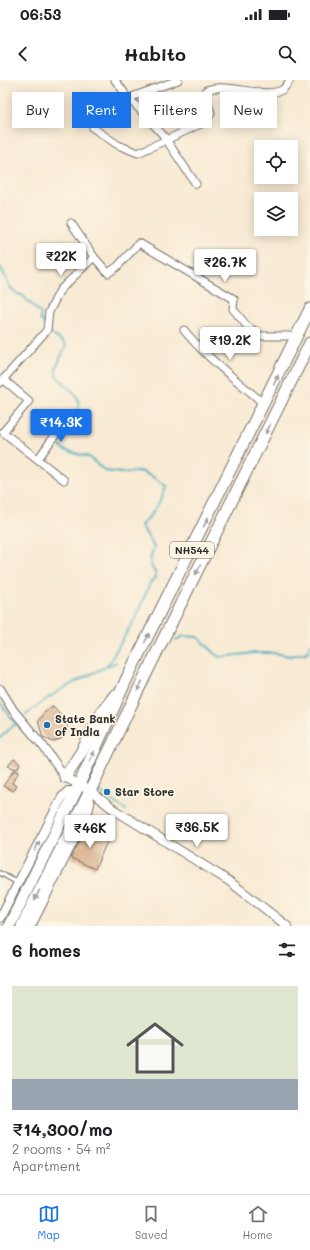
<!DOCTYPE html>
<meta charset="utf-8">
<style>
body{margin:0;font-family:Mali,sans-serif;background:#f6f6f6;color:#202124;height:100vh;display:flex;flex-direction:column;font-size:15px;white-space:nowrap}
*{box-sizing:border-box;margin:0}
p{font-size:13px;color:#757577}
.icon{flex:none;width:22px;height:22px;fill:none;stroke:currentColor;stroke-width:2;stroke-linecap:round;stroke-linejoin:round}
.map{position:relative;height:846px;overflow:hidden}
.details{display:flex;flex-direction:column;background:#fff;flex:1}
.details>*{flex:none}
.top-card{position:absolute;left:12px;top:12px;width:286px;height:36px;display:flex;gap:8px}
.fabs{position:absolute;left:254px;top:60px;display:grid;gap:8px}
.fabs a{display:grid;place-items:center;width:44px;height:44px;border-radius:0px;background:#fff;box-shadow:0 2px 10px #0003;font-size:20px}
.price{position:absolute;translate:-50% -34px;padding:0 9px;border-radius:4px;background:#fff;color:#222;font-size:13px;line-height:26px;filter:drop-shadow(0 1px 2px #0008)}
.price::after{content:'';position:absolute;left:50%;top:24px;width:12px;height:9px;margin-left:-6px;background:inherit;clip-path:polygon(0 0,100% 0,50% 100%)}
.price.current{background:#1a73e8;color:#fff}
ul{padding:0;list-style:none}
li{display:grid;align-content:center;gap:8px;height:212px;padding:0 12px}
li+li{border-top:1px solid #e0e0e0}
li span{display:grid;place-items:center;height:124px;border-radius:0px;color:#555}
li>.icon{margin-inline-start:auto}
span .icon{width:72px;height:72px;fill:#fffc;stroke-width:1}
li b{font-size:17px}
h2{display:flex;justify-content:space-between;align-items:center;height:48px;padding:0 12px;font-size:17px}
.chip{padding:0 14px;border-radius:0px;background:#fff;box-shadow:0 2px 10px #0003;font-size:14px;line-height:36px}
.chip.current{background:#1a73e8;color:#fff}
.status{display:flex;justify-content:space-between;align-items:center;height:28px;padding:0 20px;background:#fff;direction:ltr}
.status svg{height:11px;fill:currentColor}
header{display:flex;justify-content:space-between;align-items:center;height:52px;padding:0 12px;background:#fff;font-size:18px;font-weight:800}
.menu{display:flex;justify-content:space-around;align-items:center;height:56px;border-top:1px solid #e0e0e0;background:#fff;font-size:11px;color:#757577}
.menu a{display:grid;justify-items:center;gap:2px}
.menu .current{color:#1a73e8}
.map>svg:first-child{display:block}
</style>
<div class="status"><b>06:53</b><svg viewBox="0 0 49 12"><path d="M0 12V9h3v3zM5 12V6h3v6zM10 12V3h3v9zM15 12V0h3v12zM26 1h20v11H26zM47 4h2v5h-2z"/></svg></div>
<header><svg class="icon" aria-label="back" viewBox="0 0 24 24"><path d="M15 5l-7 7 7 7"/></svg>Habito<svg class="icon" aria-label="search" viewBox="0 0 24 24"><circle cx="10" cy="10" r="6"/><path d="M15 15l6 6"/></svg></header>
<div class="map">
<svg width="310" height="846" viewBox="0 0 310 846">
<rect width="100%" height="100%" fill="#fcf5e5"/>
<filter id="ink" filterUnits="userSpaceOnUse"><feTurbulence type="fractalNoise" baseFrequency=".025" numOctaves="2"/><feDisplacementMap in="SourceGraphic" scale="8" xChannelSelector="R" yChannelSelector="G"/><feConvolveMatrix kernelMatrix="1 2 1 2 8 2 1 2 1" color-interpolation-filters="sRGB"/></filter>
<filter id="wash" filterUnits="userSpaceOnUse"><feTurbulence type="fractalNoise" baseFrequency=".012" numOctaves="4" result="noise"/><feDisplacementMap in="SourceGraphic" scale="16" xChannelSelector="R" yChannelSelector="G"/><feGaussianBlur stdDeviation="0.9" result="paint"/><feColorMatrix in="noise" values="0 0 0 0 0 0 0 0 0 0 0 0 0 0 0 0 0 1.4 0 .05"/><feComposite in="paint" operator="in"/></filter>
<g filter="url(#wash)">
<rect width="100%" height="100%" fill="#f8ead3"/>
<g fill="none" stroke-linecap="round" stroke-linejoin="round">
<g stroke="#42aec0" stroke-width="2">
<path d="M0,187c6,8 9,27 22,28l19,19 -1,5 5,6"/>
<path d="M49,251c4,7 13,7 17,14l-10,23v8c24,22 33,26 8,53"/>
<path d="M60,354l-4,8 8,8 25,7 16,14 17,2 18,-2 15,7 11,8c-5,16 -12,28 -25,39l13,22c-4,10 -6,17 1,25l1,5 -6,6 -14,34 -29,49"/>
<path d="M176,560l8,-4 14,1 21,20 36,-4h19l16,3 18,-4 2,-8"/>
<path d="M0,623l16,21 11,8"/>
<path d="M26,635c26,-23 58,-38 90,-53"/>
<path d="M0,658l15,-14"/>
<path d="M96,709l30,21"/>
</g>
</g>
<g id="blocks">
<g fill="#d8ae8a">
<path d="M53,626l9,10 5,10 -5,12 -9,4 -10,-5 -5,-16 7,-9z"/>
<path d="M14,679l6,5 -3,5 -9,-3z"/>
<path d="M14,690l5,2 -7,11 4,3 -3,5 -10,-5z"/>
<path d="M86,749l22,10 -13,30 -24,-11z"/>
</g>
</g>
</g>
<g filter="url(#ink)">
<use href="#blocks" fill-opacity="0" stroke="#736e66" stroke-width="1"/>
<g fill="none" stroke-linecap="round" stroke-linejoin="round">
<defs>
<path id="service" d="M0,793l18,10"/>
<g id="minor">
<path d="M115,0l9,12 2,8c-17,6 -29,11 -33,28l25,17 20,8 69,-32 4,-8 -4,-12 -1,-11c23,-8 57,9 76,0 3,-2 6,-7 8,-10"/>
<path d="M178,0l-49,18 34,37 33,49"/>
<path d="M71,143l23,34 14,16 9,-6 22,-24 95,56 -1,10 14,17 14,10h36"/>
<path d="M184,250c22,28 53,50 80,74"/>
<path d="M3,299l26,22 -26,31 61,48"/>
<path d="M0,303l47,-53 2,-18 11,-22 34,-33"/>
<path d="M38,379l31,-43"/>
</g>
<g id="tertiary">
<path d="M0,609l13,21 30,36 22,31 25,14 23,18 116,72 58,45"/>
<path d="M0,838l62,-121 6,-6h8"/>
<path d="M31,846l57,-114 2,-8 -3,-8"/>
</g>
<g id="trunk">
<path d="M65,697l17,-26 20,-39 13,-17"/>
<path d="M9,846l70,-141 48,-107 183,-369"/>
<path d="M22,846l68,-135 55,-115 165,-333"/>
</g>
</defs>
<use href="#service" stroke="#736e66" stroke-width="5.5"/>
<use href="#minor" stroke="#736e66" stroke-width="9"/>
<use href="#tertiary" stroke="#736e66" stroke-width="10"/>
<use href="#trunk" stroke="#736e66" stroke-width="13"/>
<use href="#service" stroke="#fff" stroke-width="3.5"/>
<use href="#minor" stroke="#fff" stroke-width="7"/>
<use href="#tertiary" stroke="#fff" stroke-width="8"/>
<use href="#trunk" stroke="#fff" stroke-width="11"/>
</g>
<defs><path id="oneway-solid" d="M-6-.8H1V-3.2L6.5 0L1 3.2V.8H-6Z"/></defs>
<g fill="#a0a0a0">
<use href="#oneway-solid" transform="translate(276 300) rotate(-64)"/>
<use href="#oneway-solid" transform="translate(268 349) rotate(116)"/>
<use href="#oneway-solid" transform="translate(206 442) rotate(-64)"/>
<use href="#oneway-solid" transform="translate(198 490) rotate(117)"/>
<use href="#oneway-solid" transform="translate(147 558) rotate(-63)"/>
<use href="#oneway-solid" transform="translate(140 606) rotate(115)"/>
<use href="#oneway-solid" transform="translate(92 676) rotate(-66)"/>
<use href="#oneway-solid" transform="translate(37 766) rotate(-63)"/>
<use href="#oneway-solid" transform="translate(37 815) rotate(117)"/>
</g>
</g>
<g fill="#1f6fb2" stroke="#fcf5e5" stroke-width="1.5">
<circle cx="47" cy="645" r="4"/>
<circle cx="107" cy="712" r="4"/>
</g>
<g text-anchor="middle" stroke-width="3.5" stroke-linejoin="round" paint-order="stroke">
<rect fill="#fcf5e5" stroke="#6a6863" stroke-width="1" x="170" y="462" width="44" height="16" rx="3"/>
<g font-size="10" font-weight="bold" fill="#2b2b2b">
<text x="192" y="474">NH544</text>
</g>
<g font-size="11" font-weight="bold" fill="#2b2b2b" stroke="#fcf5e5" text-anchor="start">
<text x="55" y="643">State Bank<tspan x="55" dy="13">of India</tspan></text>
<text x="115" y="716">Star Store</text>
</g>
</g>
</svg>
<div class="fabs">
<a><svg class="icon" aria-label="locate" viewBox="0 0 24 24"><circle cx="12" cy="12" r="6"/><path d="M12 2v4M12 18v4M2 12h4M18 12h4"/></svg></a>
<a><svg class="icon" aria-label="layers" viewBox="0 0 24 24"><path d="M12 4l9 5-9 5-9-5zM3 14l9 5 9-5"/></svg></a>
</div>
<b class="price" style="left:61px;top:197px">₹22K</b>
<b class="price" style="left:225px;top:203px">₹26.7K</b>
<b class="price" style="left:230px;top:281px">₹19.2K</b>
<b class="price current" style="left:61px;top:363px">₹14.3K</b>
<b class="price" style="left:197px;top:768px">₹36.5K</b>
<b class="price" style="left:90px;top:769px">₹46K</b>
<div class="top-card">
<a class="chip">Buy</a>
<a class="chip current">Rent</a>
<a class="chip">Filters</a>
<a class="chip">New</a>
</div>
</div>
<section class="details">
<h2>6 homes<svg class="icon" aria-label="filters" viewBox="0 0 24 24"><path d="M4 7h16M4 17h16"/><circle cx="9" cy="7" r="2"/><circle cx="15" cy="17" r="2"/></svg></h2>
<ul>
<li><span style="background:linear-gradient(#dfe7d0 75%,#9aa5b1 0)"><svg class="icon" aria-label="home" viewBox="0 0 24 24"><path d="M3 11l9-7 9 7M6 9v11h12V9"/></svg></span><div><b>₹14,300/mo</b><p>2 rooms · 54 m²</p><p>Apartment</p></div></li>
</ul>
</section>
<nav class="menu">
<a class="current"><svg class="icon" aria-label="map" viewBox="0 0 24 24"><path d="M3 6l6-2 6 2 6-2v14l-6 2-6-2-6 2zM9 4v14M15 6v14"/></svg>Map</a>
<a><svg class="icon" aria-label="saved" viewBox="0 0 24 24"><path d="M7 4h10v16l-5-4-5 4z"/></svg>Saved</a>
<a><svg class="icon" aria-label="home" viewBox="0 0 24 24"><path d="M3 11l9-7 9 7M6 9v11h12V9"/></svg>Home</a>
</nav>
